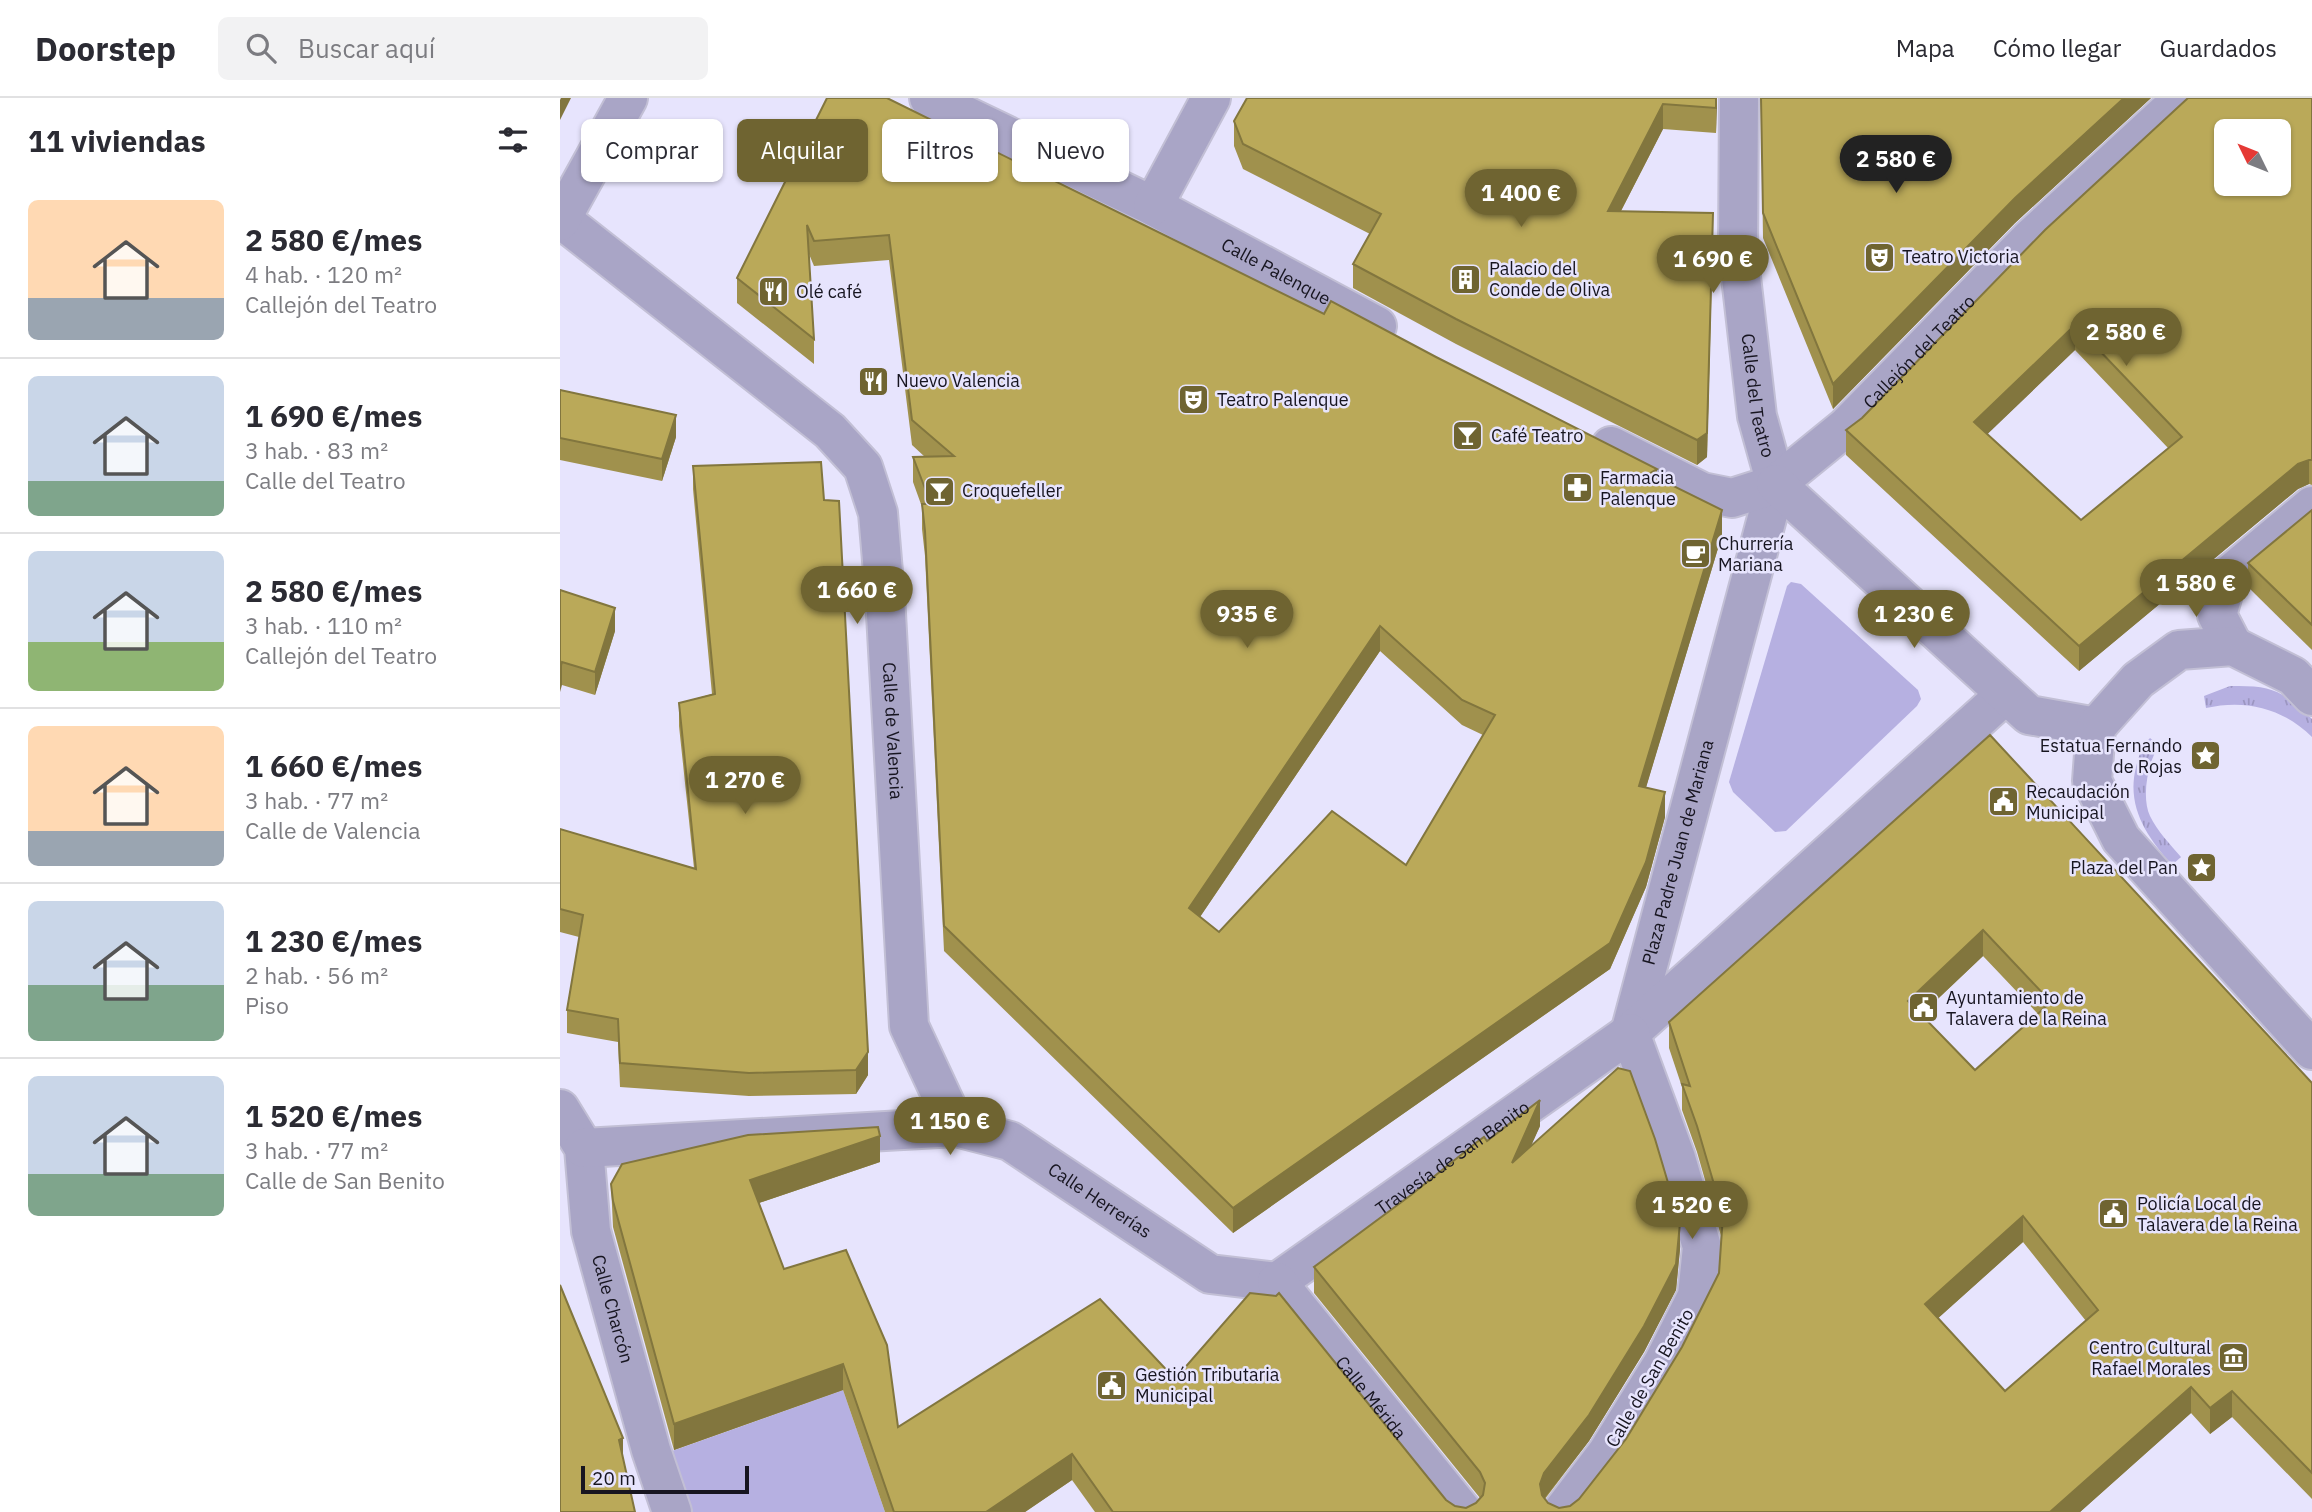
<!DOCTYPE html>
<html lang="es">
<meta charset="utf-8">
<style>
body{margin:0;font-family:"IBM Plex Sans",sans-serif;background:#f2f2f3;color:#2b2b33;height:100vh;display:flex;flex-direction:column;font-size:26px;white-space:nowrap}
*{box-sizing:border-box;margin:0}
p{font-size:23px;color:#7c7c81}
.icon{flex:none;width:38px;height:38px;fill:none;stroke:currentColor;stroke-width:2;stroke-linecap:round;stroke-linejoin:round}
.map{position:relative;flex:1;overflow:hidden}
.panel{display:flex;flex-direction:column;background:#fff;width:560px}
.panel>*{flex:none}
.guide{position:absolute;left:21px;top:21px;width:665px;height:63px;display:flex;gap:14px}
.needle{width:46px;rotate:313deg}
.tools{position:absolute;left:1654px;top:21px;display:grid;gap:14px}
.tools a{display:grid;place-items:center;width:77px;height:77px;border-radius:10px;background:#fff;box-shadow:0 2px 5px #0004;font-size:35px}
.scale{position:absolute;left:21px;bottom:18px;width:168px;box-sizing:border-box;padding-left:7px;border:4px solid #171520;border-top:0;font-size:19px;line-height:24px;white-space:nowrap;color:#171520;-webkit-text-stroke:5px #e7e4fd;paint-order:stroke}
.price{position:absolute;translate:-50% -60px;padding:0 16px;border-radius:24px;background:#6f6431;color:#fff;font-size:23px;line-height:46px;filter:drop-shadow(0 2px 4px #0008)}
.price::after{content:'';position:absolute;left:50%;top:42px;width:21px;height:16px;margin-left:-10px;background:inherit;clip-path:polygon(0 0,100% 0,50% 100%)}
.price.current{background:#222;color:#fff}
ul{padding:0;list-style:none}
li{display:flex;align-items:center;gap:21px;height:175px;padding:0 28px}
li+li{border-top:2px solid #e1e1e2}
li span{display:grid;place-items:center;flex:none;width:196px;height:140px;border-radius:10px;color:#555}
li>.icon{margin-inline-start:auto}
span .icon{width:84px;height:84px;fill:#fffc;stroke-width:1}
li b{font-size:30px}
h2{display:flex;justify-content:space-between;align-items:center;height:84px;padding:0 28px;font-size:30px}
.tag{padding:0 24px;border-radius:10px;background:#fff;box-shadow:0 2px 5px #0004;font-size:24px;line-height:63px}
.tag.current{background:#6f6431;color:#fff}
header{display:flex;align-items:center;gap:42px;box-sizing:border-box;height:98px;padding:0 35px;background:#fff;border-bottom:2px solid #e1e1e2}
header strong{font-size:33px}
nav{display:flex;gap:38px;margin-inline-start:auto;font-size:24px}
.search{width:490px;height:63px;background:#f2f2f3;display:flex;align-items:center;gap:18px;box-sizing:border-box;padding:0 24px;border-radius:10px;color:#7c7c81;font-size:26px}
main{display:flex;flex:1;min-height:0}
.map>svg:first-child{display:block}
</style>
<header>
<strong>Doorstep</strong>
<div class="search"><svg class="icon" aria-label="search" viewBox="0 0 24 24"><circle cx="10" cy="10" r="6"/><path d="M15 15l6 6"/></svg>Buscar aquí</div>
<nav><a>Mapa</a><a>Cómo llegar</a><a>Guardados</a></nav>
</header>
<main>
<section class="panel">
<h2>11 viviendas<svg class="icon" aria-label="filters" viewBox="0 0 24 24"><path d="M4 7h16M4 17h16"/><circle cx="9" cy="7" r="2"/><circle cx="15" cy="17" r="2"/></svg></h2>
<ul>
<li><span style="background:linear-gradient(#ffd9b3 70%,#9aa5b1 0)"><svg class="icon" aria-label="home" viewBox="0 0 24 24"><path d="M3 11l9-7 9 7M6 9v11h12V9"/></svg></span><div><b>2 580 €/mes</b><p>4 hab. · 120 m²</p><p>Callejón del Teatro</p></div></li>
<li><span style="background:linear-gradient(#c9d6e8 75%,#7fa58c 0)"><svg class="icon" aria-label="home" viewBox="0 0 24 24"><path d="M3 11l9-7 9 7M6 9v11h12V9"/></svg></span><div><b>1 690 €/mes</b><p>3 hab. · 83 m²</p><p>Calle del Teatro</p></div></li>
<li><span style="background:linear-gradient(#c9d6e8 65%,#8fb573 0)"><svg class="icon" aria-label="home" viewBox="0 0 24 24"><path d="M3 11l9-7 9 7M6 9v11h12V9"/></svg></span><div><b>2 580 €/mes</b><p>3 hab. · 110 m²</p><p>Callejón del Teatro</p></div></li>
<li><span style="background:linear-gradient(#ffd9b3 75%,#9aa5b1 0)"><svg class="icon" aria-label="home" viewBox="0 0 24 24"><path d="M3 11l9-7 9 7M6 9v11h12V9"/></svg></span><div><b>1 660 €/mes</b><p>3 hab. · 77 m²</p><p>Calle de Valencia</p></div></li>
<li><span style="background:linear-gradient(#c9d6e8 60%,#7fa58c 0)"><svg class="icon" aria-label="home" viewBox="0 0 24 24"><path d="M3 11l9-7 9 7M6 9v11h12V9"/></svg></span><div><b>1 230 €/mes</b><p>2 hab. · 56 m²</p><p>Piso</p></div></li>
<li><span style="background:linear-gradient(#c9d6e8 70%,#7fa58c 0)"><svg class="icon" aria-label="home" viewBox="0 0 24 24"><path d="M3 11l9-7 9 7M6 9v11h12V9"/></svg></span><div><b>1 520 €/mes</b><p>3 hab. · 77 m²</p><p>Calle de San Benito</p></div></li>
</ul>
</section>
<div class="map">
<svg width="1752" height="1414" viewBox="0 0 1752 1414">
<defs>
<pattern id="grass-tufts" width="24" height="20" patternUnits="userSpaceOnUse" patternTransform="scale(1.75)"><rect width="24" height="20" fill="#b6b0e1"/><path d="M3 7l-1-3M5 7V3M7 7l1-3M15 17l-1-3M17 17v-4M19 17l1-3" fill="none" stroke="#9c96c1"/></pattern>
</defs>
<rect width="100%" height="100%" fill="#e7e4fd"/>
<g fill="url(#grass-tufts)">
<path d="M1670,588c41,-1 53,4 82,33v18c-29,-29 -67,-38 -106,-29l-2,-12z"/>
<path d="M1590,640l9,7c-11,17 -18,52 -9,71 7,15 21,29 31,41l-9,8c-25,-28 -46,-58 -36,-98 3,-12 6,-21 14,-29z"/>
</g>
<g fill="#b6b0e1">
<path d="M1231,484l10,2 117,106 3,9 -4,7 -131,125 -11,1 -42,-40 -4,-10 58,-196z"/>
<path d="M283,1292l42,122h-192l-21,-61z"/>
</g>
<g fill="none" stroke-linecap="round" stroke-linejoin="round">
<defs>
<g id="pedestrian">
<path id="s1" d="M1070,935l146,-549"/>
<path d="M1070,935l376,-339"/>
</g>
<g id="minor">
<path id="s2" d="M369,0l224,108 224,120"/>
<path id="s3" d="M1179,0l-1,153 19,165 19,68"/>
<path d="M593,108l58,-108"/>
<path id="s4" d="M1,121l269,212 33,36 15,46 7,83 24,430 47,101"/>
<path d="M0,123l68,-123"/>
<path id="s5" d="M1051,348l91,46 30,6 44,-14 70,-57 184,-188 153,-141"/>
<path d="M1216,386l253,231 67,12"/>
<path d="M1673,548l-16,-31 11,-39 84,-70"/>
<path d="M1752,598l-19,-20 -60,-30 -54,4 -41,30 -42,47 -4,54 29,58 191,211"/>
<path id="s6" d="M0,1011l24,39 7,83 60,219 21,62"/>
<path id="s7" d="M24,1050l372,-21 54,14 200,133 67,8"/>
<path id="s8" d="M717,1184l353,-249 46,125 26,89 -5,49 -34,67 -56,90 -45,59"/>
<path id="s9" d="M717,1184l186,230"/>
</g>
</defs>
<use href="#pedestrian" stroke="#c2bfd5" stroke-width="42"/>
<use href="#minor" stroke="#c2bfd5" stroke-width="42"/>
<use href="#pedestrian" stroke="#a9a5c6" stroke-width="38"/>
<use href="#minor" stroke="#a9a5c6" stroke-width="38"/>
</g>
<g fill="#a0914d" fill-rule="evenodd">
<path d="M267,0l830,380 65,57 -76,252 19,30 -19,70 -36,82 -377,264 -289,-282 -19,-395 -3,-27v-22l-9,-25v-25h12l-13,-12 -23,-185 -75,6 -5,-12 5,85v25l-77,-61v-25zM820,553l82,74 21,10 -77,130 -187,67 -19,-15z"/>
<path d="M687,0h470l-1,35 -53,-4 -42,82 92,27 -6,219 -10,8 -241,-121 -103,-56v-24l17,-30 -127,-65 -9,-23v-25z"/>
<path d="M1201,0h390l-136,125 -182,186 -70,-171z"/>
<path d="M1752,0v387l-3,-1 -11,5 -219,182 -233,-216v-25l16,-12zM1515,252l93,98 -87,72 -94,-86z"/>
<path d="M0,292l116,47 -14,44 -102,-21z"/>
<path d="M133,368l131,34 44,575 -12,19 -107,2 -129,-9 -2,-45 -51,-9v-23l12,-73 -19,-5v-103l134,39 -15,-142v-23l33,-9 -19,-205z"/>
<path d="M1752,412v140l-64,-63v-24z"/>
<path d="M0,492l55,41 -20,64 -33,-10z"/>
<path d="M1430,637l322,348v416l-80,-82 -22,17 -19,-21 -111,99h-985l-23,-32 -47,32h-140l-42,-122 -169,60 -61,-223 -2,-43 269,-22 -121,41 25,66 114,158 277,-48 271,121 9,6 11,2 10,-5 4,-5 -166,-205v-26l173,-126 53,-15 -9,19 149,104 -4,41 -32,62 -55,89 -44,58 3,4 11,5 11,-2 9,-7 47,-60 56,-92 37,-74 2,-37 -24,-84 -15,-42v-23l-13,-39v-26zM1423,858l55,58 -63,56 -54,-55zM1463,1144l63,79 -81,70 -67,-73z"/>
</g>
<g fill="#82763e">
<path d="M1,0h10l-11,22v-20z"/>
<path d="M1156,0h1l-1,35z"/>
<path d="M1564,0h27l-136,125 -182,186v-25l182,-186z"/>
<path d="M1103,6v25l-55,107v-25z"/>
<path d="M1153,115l-6,244 -10,8v-25z"/>
<path d="M1515,227v25l-101,97v-25z"/>
<path d="M116,317v22l-14,44v-22z"/>
<path d="M1749,362v24l-11,5 -219,182v-25l219,-182z"/>
<path d="M1097,371v25l-8,-20z"/>
<path d="M1162,412v25l-83,276v-25z"/>
<path d="M55,510v23l-20,64v-23z"/>
<path d="M820,528v25l-191,282v-25z"/>
<path d="M2,564v23l-2,7v-23z"/>
<path d="M1105,694v25l-19,70 -36,82 -377,264v-25z"/>
<path d="M1423,832v26l-75,71v-26z"/>
<path d="M308,954v23l-12,19v-24z"/>
<path d="M980,1002v26l-28,63v-26z"/>
<path d="M320,1038v26l-130,44v-26z"/>
<path d="M1463,1118v26l-98,88v-26z"/>
<path d="M1120,1125v26l-4,41 -32,62 -55,89 -45,58 -4,11v-26l4,-11z"/>
<path d="M283,1266v26l-169,60v-26z"/>
<path d="M1631,1289v26l-111,99h-30z"/>
<path d="M1672,1293v26l-22,17v-26z"/>
<path d="M63,1340v31l-4,-29z"/>
<path d="M512,1356v26l-47,32h-39z"/>
</g>
<g fill="#baa959" stroke="#82763e" stroke-width="2" fill-rule="evenodd">
<path d="M267,0h60l437,216 7,-13 105,56 221,112 -8,5 73,36 -83,276 26,6 -19,70 -36,81 -377,265 -289,-282 -19,-395 -3,-27h9l-18,-47 41,-1 -42,-36 -23,-185 -75,6 -7,-16 7,114 -77,-61zM820,528l82,74 33,15 -89,150 -74,-54 -113,121 -30,-24z"/>
<path d="M687,0h469v10l-53,-4 -55,107 105,2 -6,220 -10,7 -241,-121 -103,-55 28,-50 -138,-70 -9,-23z"/>
<path d="M1201,0h363l-109,100 -182,186 -70,-171z"/>
<path d="M1628,0h124v362h-3l-11,4 -219,182 -233,-216 16,-12 183,-188zM1666,33h52v53h-52zM1515,227l107,112 -101,83 -107,-98z"/>
<path d="M0,292l116,25 -14,44 -102,-21z"/>
<path d="M261,364l3,38 15,1 29,551 -12,18 -107,3 -129,-10 -2,-44 -51,-9 16,-95 -23,-6v-80l136,40 -17,-166 36,-9 -22,-228z"/>
<path d="M1752,412v115l-64,-62z"/>
<path d="M0,492l55,18 -20,64 -33,-10 -2,7z"/>
<path d="M1430,637l322,348v390l-80,-82 -22,17 -19,-21 -141,125h-937l-41,-58 -86,58h-92l-51,-148 -169,60 -61,-223 -2,-17 11,-20 126,-29 130,-8 2,9 -130,44 34,89 62,-19 41,95 11,82 202,-128 75,80 75,-86 26,3 3,-3 167,207 9,6 11,2 10,-5 7,-8 2,-12 -5,-11 -166,-205 97,-72 66,-53 7,-5 3,4 53,-41 -28,63 106,-95 12,3 25,68 25,84 -4,41 -32,62 -55,89 -45,58 -4,11 2,11 6,8 11,5 11,-2 9,-7 47,-60 56,-92 37,-74 4,-58 -26,-89 -15,-42 8,2 -21,-64zM1423,832l68,72 -76,68 -67,-69zM1463,1118l75,94 -93,81 -80,-87z"/>
<path d="M0,1187l63,153 -4,2 16,72h-75z"/>
</g>
<defs>
<symbol id="theatre-square" viewBox="-11 -11 22 22"><rect x="-9" y="-9" width="18" height="18" rx="4" fill="#6f6431" stroke="#e7e4fd"/><path d="M-5-5.5Q0-4 5-5.5V0Q5 5 0 6Q-5 5-5 0ZM-3.3-2.5H-1v1.5H-3.3ZM1-2.5H3.3v1.5H1ZM-2.8 1Q0 5.5 2.8 1Z" fill="#fff"/></symbol>
<symbol id="building-square" viewBox="-11 -11 22 22"><rect x="-9" y="-9" width="18" height="18" rx="4" fill="#6f6431" stroke="#e7e4fd"/><path d="M-4-6H4V6H1V3H-1V6H-4ZM-2.5-4.3h1.7v1.8h-1.7ZM.8-4.3h1.7v1.8H.8ZM-2.5-1h1.7V.8h-1.7ZM.8-1h1.7V.8H.8Z" fill="#fff"/></symbol>
<symbol id="restaurant-square" viewBox="-11 -11 22 22"><rect x="-9" y="-9" width="18" height="18" rx="4" fill="#6f6431" stroke="#e7e4fd"/><path d="M-5-6h1v4h1v-4h1v4h1v-4h1v5L-1.5 .5V6h-2V.5L-5-1ZM5-6V6H3V1.5H1.5Q1.5-4 5-6Z" fill="#fff"/></symbol>
<symbol id="bar-square" viewBox="-11 -11 22 22"><rect x="-9" y="-9" width="18" height="18" rx="4" fill="#6f6431" stroke="#e7e4fd"/><path d="M-6-5H6L.8 .8V4.5H3.5V6h-7V4.5H-.8V.8Z" fill="#fff"/></symbol>
<symbol id="pharmacy-square" viewBox="-11 -11 22 22"><rect x="-9" y="-9" width="18" height="18" rx="4" fill="#6f6431" stroke="#e7e4fd"/><path d="M-2-6h4v4h4v4h-4v4h-4v-4h-4v-4h4Z" fill="#fff"/></symbol>
<symbol id="cafe-square" viewBox="-11 -11 22 22"><rect x="-9" y="-9" width="18" height="18" rx="4" fill="#6f6431" stroke="#e7e4fd"/><path d="M-5.5-4.5H6V0H3Q3 3.5 0 3.5H-2.5Q-5.5 3.5-5.5 0ZM3-3.2v2h1.7v-2ZM-6 4.5H4V6H-6Z" fill="#fff"/></symbol>
<symbol id="sight-square" viewBox="-11 -11 22 22"><rect x="-9" y="-9" width="18" height="18" rx="4" fill="#6f6431" stroke="#e7e4fd"/><path d="M0-6L1.8-2.2L6-1.7L2.9 1.2L3.7 5.4L0 3.3L-3.7 5.4L-2.9 1.2L-6-1.7L-1.8-2.2Z" fill="#fff"/></symbol>
<symbol id="civic-square" viewBox="-11 -11 22 22"><rect x="-9" y="-9" width="18" height="18" rx="4" fill="#6f6431" stroke="#e7e4fd"/><path d="M-.6-6.5H3V-4.5H.6V-3L4-1V1h2V6H-6V1h2V-1L-.6-3ZM-1.2 2.5V6h2.4V2.5Z" fill="#fff"/></symbol>
<symbol id="museum-square" viewBox="-11 -11 22 22"><rect x="-9" y="-9" width="18" height="18" rx="4" fill="#6f6431" stroke="#e7e4fd"/><path d="M0-6L6-3V-2H-6V-3ZM-5-1h2V3h-2ZM-1-1h2V3h-2ZM3-1h2V3H3ZM-6 4H6V6H-6Z" fill="#fff"/></symbol>
</defs>
<g fill-rule="evenodd">
<use href="#theatre-square" x="1302" y="142" width="35" height="35"/>
<use href="#building-square" x="888" y="164" width="35" height="35"/>
<use href="#restaurant-square" x="196" y="176" width="35" height="35"/>
<use href="#restaurant-square" x="296" y="266" width="35" height="35"/>
<use href="#theatre-square" x="616" y="284" width="35" height="35"/>
<use href="#bar-square" x="890" y="320" width="35" height="35"/>
<use href="#pharmacy-square" x="1000" y="372" width="35" height="35"/>
<use href="#bar-square" x="362" y="376" width="35" height="35"/>
<use href="#cafe-square" x="1118" y="438" width="35" height="35"/>
<use href="#sight-square" x="1628" y="640" width="35" height="35"/>
<use href="#civic-square" x="1426" y="686" width="35" height="35"/>
<use href="#sight-square" x="1624" y="752" width="35" height="35"/>
<use href="#civic-square" x="1346" y="892" width="35" height="35"/>
<use href="#civic-square" x="1536" y="1098" width="35" height="35"/>
<use href="#museum-square" x="1656" y="1242" width="35" height="35"/>
<use href="#civic-square" x="534" y="1270" width="35" height="35"/>
</g>
<g text-anchor="middle" stroke-width="5" stroke-linejoin="round" paint-order="stroke">
<g font-size="18" fill="#171520" stroke="#e7e4fd" text-anchor="start">
<text x="1342" y="165">Teatro Victoria</text>
<text x="929" y="177">Palacio del<tspan x="929" dy="21">Conde de Oliva</tspan></text>
<text x="236" y="200">Olé café</text>
<text x="336" y="289">Nuevo Valencia</text>
<text x="657" y="308">Teatro Palenque</text>
<text x="931" y="344">Café Teatro</text>
<text x="1040" y="386">Farmacia<tspan x="1040" dy="21">Palenque</tspan></text>
<text x="402" y="399">Croquefeller</text>
<text x="1158" y="452">Churrería<tspan x="1158" dy="21">Mariana</tspan></text>
<text x="1622" y="654" text-anchor="end">Estatua Fernando<tspan x="1622" dy="21">de Rojas</tspan></text>
<text x="1466" y="700">Recaudación<tspan x="1466" dy="21">Municipal</tspan></text>
<text x="1618" y="776" text-anchor="end">Plaza del Pan</text>
<text x="1386" y="906">Ayuntamiento de<tspan x="1386" dy="21">Talavera de la Reina</tspan></text>
<text x="1577" y="1112">Policía Local de<tspan x="1577" dy="21">Talavera de la Reina</tspan></text>
<text x="1651" y="1256" text-anchor="end">Centro Cultural<tspan x="1651" dy="21">Rafael Morales</tspan></text>
<text x="575" y="1283">Gestión Tributaria<tspan x="575" dy="21">Municipal</tspan></text>
</g>
<g font-size="18" fill="#171520" stroke="#e7e4fd">
<text dy="6" stroke="none"><textPath href="#s2" startOffset="388">Calle Palenque</textPath></text>
<text dy="6" stroke="none"><textPath href="#s5" startOffset="374">Callejón del Teatro</textPath></text>
<text dy="6" stroke="none"><textPath href="#s3" startOffset="299">Calle del Teatro</textPath></text>
<text dy="6" stroke="none"><textPath href="#s4" startOffset="658">Calle de Valencia</textPath></text>
<text dy="6" stroke="none"><textPath href="#s1" startOffset="187">Plaza Padre Juan de Mariana</textPath></text>
<text dy="6" stroke="none"><textPath href="#s8" startOffset="215">Travesía de San Benito</textPath></text>
<text dy="6" stroke="none"><textPath href="#s7" startOffset="536">Calle Herrerías</textPath></text>
<text dy="6" stroke="none"><textPath href="#s6" startOffset="210">Calle Charcón</textPath></text>
<text transform="translate(1090 1280) rotate(-60)" y="6">Calle de San Benito</text>
<text dy="6" stroke="none"><textPath href="#s9" startOffset="149">Calle Mérida</textPath></text>
</g>
</g>
</svg>
<div class="tools">
<a><svg class="needle" viewBox="-14 -14 28 28"><path d="M0-13l5 13h-10z" fill="#e53935"/><path d="M0 13l5-13h-10z" fill="#7c7c81"/></svg></a>
</div>
<div class="scale">20 m</div>
<b class="price current" style="left:1336px;top:97px">2 580 €</b>
<b class="price" style="left:961px;top:131px">1 400 €</b>
<b class="price" style="left:1153px;top:197px">1 690 €</b>
<b class="price" style="left:1566px;top:270px">2 580 €</b>
<b class="price" style="left:1636px;top:521px">1 580 €</b>
<b class="price" style="left:297px;top:528px">1 660 €</b>
<b class="price" style="left:687px;top:552px">935 €</b>
<b class="price" style="left:1354px;top:552px">1 230 €</b>
<b class="price" style="left:185px;top:718px">1 270 €</b>
<b class="price" style="left:390px;top:1059px">1 150 €</b>
<b class="price" style="left:1132px;top:1143px">1 520 €</b>
<div class="guide">
<a class="tag">Comprar</a>
<a class="tag current">Alquilar</a>
<a class="tag">Filtros</a>
<a class="tag">Nuevo</a>
</div>
</div>
</main>
